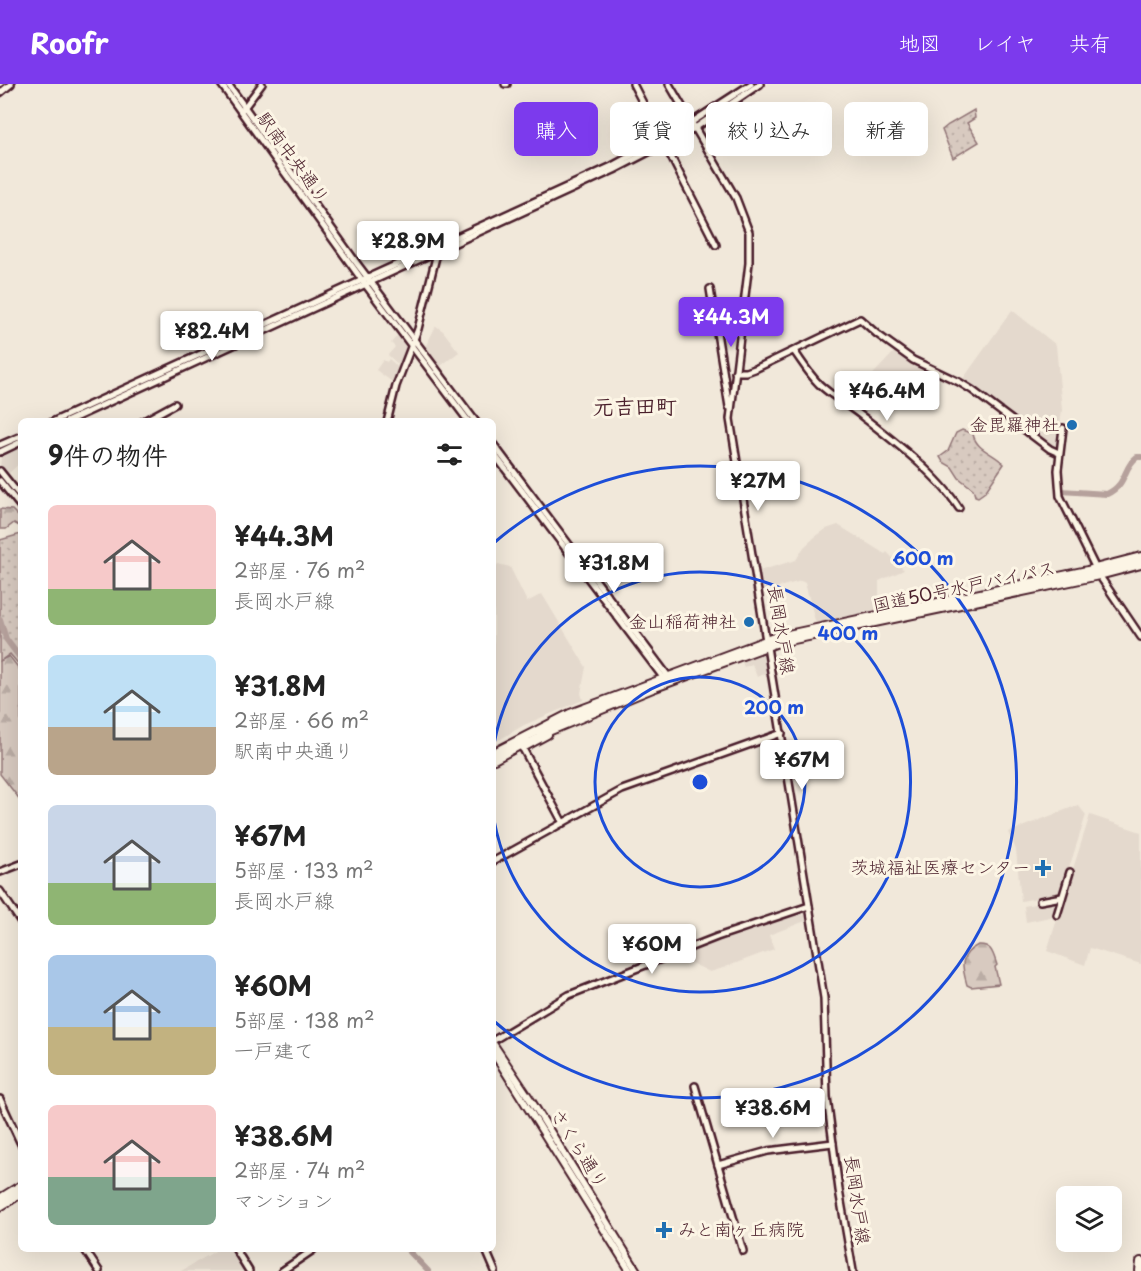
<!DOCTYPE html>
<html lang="ja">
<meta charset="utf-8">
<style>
body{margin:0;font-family:"Playpen Sans","Klee One",sans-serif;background:#f6f6f6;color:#222;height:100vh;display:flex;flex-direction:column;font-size:22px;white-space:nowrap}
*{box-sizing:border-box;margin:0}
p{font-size:20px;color:#767676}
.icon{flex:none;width:33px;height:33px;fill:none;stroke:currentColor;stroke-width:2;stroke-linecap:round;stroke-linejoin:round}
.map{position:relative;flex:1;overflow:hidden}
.details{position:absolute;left:18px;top:334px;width:478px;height:834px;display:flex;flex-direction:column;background:#fff;border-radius:9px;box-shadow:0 6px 24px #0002}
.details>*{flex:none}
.hud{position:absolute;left:514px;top:18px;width:536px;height:54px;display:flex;gap:12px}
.fabs{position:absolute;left:1056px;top:1102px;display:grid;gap:12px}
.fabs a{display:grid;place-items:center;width:66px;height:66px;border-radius:9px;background:#fff;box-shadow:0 6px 24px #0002;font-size:30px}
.price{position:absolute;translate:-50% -51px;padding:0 14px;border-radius:6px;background:#fff;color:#222;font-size:20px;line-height:39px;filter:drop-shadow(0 2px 3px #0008)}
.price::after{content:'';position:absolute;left:50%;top:36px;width:18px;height:14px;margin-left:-9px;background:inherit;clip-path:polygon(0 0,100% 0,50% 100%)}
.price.selected{background:#7c3aed;color:#fff}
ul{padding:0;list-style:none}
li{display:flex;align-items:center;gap:18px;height:150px;padding:0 30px}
li span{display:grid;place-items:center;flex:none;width:168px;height:120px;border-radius:9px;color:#555}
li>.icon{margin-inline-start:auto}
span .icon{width:72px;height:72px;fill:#fffc;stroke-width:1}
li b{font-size:26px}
h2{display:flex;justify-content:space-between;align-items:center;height:72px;padding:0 30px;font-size:26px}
.tag{padding:0 21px;border-radius:9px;background:#fff;box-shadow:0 6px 24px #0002;font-size:21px;line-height:54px}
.tag.selected{background:#7c3aed;color:#fff}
header{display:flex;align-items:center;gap:36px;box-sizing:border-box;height:84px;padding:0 30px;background:#7c3aed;color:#fff}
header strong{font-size:28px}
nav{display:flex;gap:33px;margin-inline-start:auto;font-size:21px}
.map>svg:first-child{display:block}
</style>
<header>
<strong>Roofr</strong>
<nav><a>地図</a><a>レイヤ</a><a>共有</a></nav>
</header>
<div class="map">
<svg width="1141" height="1187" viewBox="0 0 1141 1187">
<defs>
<pattern id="forest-firs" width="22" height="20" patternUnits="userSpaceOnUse" patternTransform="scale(1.5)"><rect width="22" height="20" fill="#d8cac0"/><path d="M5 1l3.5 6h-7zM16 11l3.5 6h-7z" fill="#bbada5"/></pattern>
<pattern id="park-dots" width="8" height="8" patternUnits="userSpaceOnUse" patternTransform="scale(1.5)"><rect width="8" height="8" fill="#d8cac0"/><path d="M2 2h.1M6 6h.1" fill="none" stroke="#bbada5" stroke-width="1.8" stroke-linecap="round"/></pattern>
</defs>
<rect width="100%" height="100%" fill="#f1e8da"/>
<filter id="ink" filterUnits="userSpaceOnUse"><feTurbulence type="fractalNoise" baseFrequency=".0167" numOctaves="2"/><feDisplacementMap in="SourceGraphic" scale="12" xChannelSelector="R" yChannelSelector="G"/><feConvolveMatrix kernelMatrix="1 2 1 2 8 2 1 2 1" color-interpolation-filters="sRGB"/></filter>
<g filter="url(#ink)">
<g fill="#e4d9cd">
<path d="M1012,226l44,35 6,65 -5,35 -4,2 -90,-68z"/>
<path d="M436,242l7,5 16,21 -21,16 -14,-19z"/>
<path d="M398,251l11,14 -7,19 -14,-13 7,-8 -4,-4z"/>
<path d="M895,267l40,21 -9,10 -11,4 -16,16 -29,-6 -9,-9z"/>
<path d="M389,275l12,11 -6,14 -19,-14 7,-10 4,2z"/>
<path d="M21,364v14l-14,13 -7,-9 1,-9z"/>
<path d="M838,441l47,29 2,-2 17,18 -25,11v29l-63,14 -11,-41 -4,-2 -37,10 -5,-20 37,-11 8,-13 11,-10 11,-8z"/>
<path d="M498,480l12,3 17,35 15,-8 44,73 -5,26 2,7 -59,25 -30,18v-175z"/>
<path d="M759,569l7,3 3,16 -12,5 -5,-13 -8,3 -3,-7z"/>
<path d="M1078,721l8,10 -24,75 -8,5 -33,6 -5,-51 -7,-18z"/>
<path d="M1090,731l51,17v132l-51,-16 -5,17 -38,-14z"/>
<path d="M1056,816l3,3 -4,13 -29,6 -2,-16z"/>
<path d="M801,829l6,4 1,3 -39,15 5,14 -51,19 -13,4 -21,-10 -9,-7 33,-13z"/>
<path d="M217,1166h16l13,21h-65z"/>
</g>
<g fill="url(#forest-firs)" stroke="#917476" stroke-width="1.5">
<path d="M0,425l12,1 9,9v8l-7,-4 -8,6h-6z"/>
<path d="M9,572l12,15v130l-21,-27v-113z"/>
<path d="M978,861c14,-1 15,9 19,20l-2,2 4,17 -28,3 -4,-2c-5,-17 -9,-30 11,-40z"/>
</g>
<g fill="url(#park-dots)" stroke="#917476" stroke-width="1.5">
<path d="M974,26l1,8 -8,5 12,19 -26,16 -11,-28 6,-5z"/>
<path d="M962,346l11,4c3,16 21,19 31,30l-19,28 -7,5 -3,-1 -2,-7 -14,-11 -7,-11 -9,-5 -3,-5 8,-6 8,-18z"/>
<path d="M21,450v133l-11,-13 -10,7v-121z"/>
</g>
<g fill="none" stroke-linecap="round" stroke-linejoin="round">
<g stroke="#b6a19c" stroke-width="6">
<path d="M1061,407l46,3c21,-10 15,-26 30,-37h4"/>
<path d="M0,535l6,20 15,20"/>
<path d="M408,1166l20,21"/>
</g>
<defs>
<g id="secondary">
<path d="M221,0l141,196 107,142"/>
<path d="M228,0l130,181 118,157"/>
<path d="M505,0h2"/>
<path d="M633,0l29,56"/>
<path d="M669,0l67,114 13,34v31l-19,156 94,579 3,99 12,93 14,81"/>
<path d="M0,9l11,-9"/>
<path d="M243,25l19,-25"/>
<path d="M665,61l51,100"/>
<path d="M710,205l19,118"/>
<path d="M794,267c8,11 15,23 25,33 14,13 29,21 44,33 32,25 74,57 96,91"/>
<path d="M735,288h11l11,-4 103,-49 17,15 36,26 46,22 13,8 78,59 9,4"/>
<path d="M52,338l560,-256 74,-40 65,-42"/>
<path d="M66,338l548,-252 81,-42 65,-44"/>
<path d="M142,338l33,-18"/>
<path d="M387,338l9,-36 22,-57 19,-76"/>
<path d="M1063,344l-5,42 2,26 39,79 42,62"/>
<path d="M0,361l21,-9"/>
<path d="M494,361l174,231v5"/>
<path d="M0,368l21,-10"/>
<path d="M494,370l171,226"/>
<path d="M0,387l21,26"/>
<path d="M0,397l21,26"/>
<path d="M522,663l41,76"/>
<path d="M494,777l128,-71 160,-57"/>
<path d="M0,788l21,-8"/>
<path d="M0,807l21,31"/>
<path d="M1040,817l22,-4"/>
<path d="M1057,831l13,-43"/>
<path d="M494,956l75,-45 148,-58 92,-31"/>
<path d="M695,1002l48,165"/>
<path d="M0,1015l21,45"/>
<path d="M718,1081l50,-14 65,-8"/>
<path d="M85,1166l14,21"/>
<path d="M236,1166l13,21"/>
<path d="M486,1166l9,21"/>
<path d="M282,1187l31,-21"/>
</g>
<g id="primary">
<path d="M494,961l38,57 105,169"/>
<path d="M494,970l136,217"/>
</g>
<g id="highway">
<path d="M541,650l114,-47 120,-44 324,-68 42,-11"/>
<path d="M523,663l24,-13"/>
<path d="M494,669l76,-39 204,-76 313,-67 54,-14"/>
<path d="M494,675l31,-17"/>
<path d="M0,1115l21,-13"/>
<path d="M0,1122l21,-13"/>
<path d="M1140,1187l1,-9"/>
</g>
</defs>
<use href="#secondary" stroke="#4a1f2b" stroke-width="10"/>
<use href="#primary" stroke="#4a1f2b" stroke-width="10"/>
<use href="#highway" stroke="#4a1f2b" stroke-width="12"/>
<use href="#secondary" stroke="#fcf5e5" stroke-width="5"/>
<use href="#primary" stroke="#fcf5e5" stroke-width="6"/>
<use href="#highway" stroke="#fcf5e5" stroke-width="8"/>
</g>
</g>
<g fill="none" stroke="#1d4ed8" stroke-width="3">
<circle cx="700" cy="698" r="105"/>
<path d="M494 660A210 210 0 1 1 494 736"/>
<path d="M495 458A316 316 0 1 1 495 938"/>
</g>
<g fill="#1f6fb2" stroke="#fcf5e5" stroke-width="2">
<circle cx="1072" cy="341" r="6"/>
<circle cx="749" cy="538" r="6"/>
<path d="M1040 775h6v6h6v6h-6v6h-6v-6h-6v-6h6z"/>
<path d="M661 1137h6v6h6v6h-6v6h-6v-6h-6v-6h6z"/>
</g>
<g text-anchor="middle" stroke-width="6" stroke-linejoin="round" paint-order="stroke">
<g font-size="18" fill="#4a1f2b" stroke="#fcf5e5">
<text transform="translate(293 74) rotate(54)" y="6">駅南中央通り</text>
<text transform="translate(964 503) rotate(-12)" y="6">国道50号水戸バイパス</text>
<text transform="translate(781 546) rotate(81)" y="6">長岡水戸線</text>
<text transform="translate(579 1065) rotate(58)" y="6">さくら通り</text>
<text transform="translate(857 1116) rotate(82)" y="6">長岡水戸線</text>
</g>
<g font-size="18" fill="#4a1f2b" stroke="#fcf5e5" text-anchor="end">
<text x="1060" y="347">金毘羅神社</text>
<text x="737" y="544">金山稲荷神社</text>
<text x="1030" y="790">茨城福祉医療センター</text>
<text x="678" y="1152" text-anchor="start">みと南ヶ丘病院</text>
</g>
<g font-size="21" font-weight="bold" fill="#4a1f2b" stroke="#fcf5e5">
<text x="635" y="330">元吉田町</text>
</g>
</g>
<circle cx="700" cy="698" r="9" fill="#1d4ed8" stroke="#fcf5e5" stroke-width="3"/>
<g font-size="18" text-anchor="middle" font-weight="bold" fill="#1d4ed8" stroke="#fcf5e5" stroke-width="6" stroke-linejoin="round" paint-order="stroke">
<text x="923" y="481">600 m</text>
<text x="848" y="556">400 m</text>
<text x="774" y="630">200 m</text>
</g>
</svg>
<div class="fabs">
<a><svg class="icon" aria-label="layers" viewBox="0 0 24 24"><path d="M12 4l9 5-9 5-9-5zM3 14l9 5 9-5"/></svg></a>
</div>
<b class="price" style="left:408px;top:188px">¥28.9M</b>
<b class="price selected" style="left:731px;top:264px">¥44.3M</b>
<b class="price" style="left:212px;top:278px">¥82.4M</b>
<b class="price" style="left:887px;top:338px">¥46.4M</b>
<b class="price" style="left:758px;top:428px">¥27M</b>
<b class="price" style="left:614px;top:510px">¥31.8M</b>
<b class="price" style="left:802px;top:707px">¥67M</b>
<b class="price" style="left:652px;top:891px">¥60M</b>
<b class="price" style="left:773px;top:1055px">¥38.6M</b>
<div class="hud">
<a class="tag selected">購入</a>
<a class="tag">賃貸</a>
<a class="tag">絞り込み</a>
<a class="tag">新着</a>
</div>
<section class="details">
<h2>9件の物件<svg class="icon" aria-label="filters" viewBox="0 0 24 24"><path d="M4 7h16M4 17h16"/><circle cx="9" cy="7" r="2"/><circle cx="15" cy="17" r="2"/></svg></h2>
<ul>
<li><span style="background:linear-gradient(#f6c9c9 70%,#8fb573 0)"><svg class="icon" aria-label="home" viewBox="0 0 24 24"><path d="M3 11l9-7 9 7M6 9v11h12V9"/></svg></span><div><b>¥44.3M</b><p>2部屋 · 76 m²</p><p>長岡水戸線</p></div></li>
<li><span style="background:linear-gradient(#bfe0f5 60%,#b9a48a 0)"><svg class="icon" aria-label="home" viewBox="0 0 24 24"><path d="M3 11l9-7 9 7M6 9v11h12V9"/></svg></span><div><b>¥31.8M</b><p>2部屋 · 66 m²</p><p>駅南中央通り</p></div></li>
<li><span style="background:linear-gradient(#c9d6e8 65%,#8fb573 0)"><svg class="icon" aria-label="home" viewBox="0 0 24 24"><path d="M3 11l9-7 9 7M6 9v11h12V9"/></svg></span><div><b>¥67M</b><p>5部屋 · 133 m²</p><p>長岡水戸線</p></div></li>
<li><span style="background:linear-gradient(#a9c7e8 60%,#c2b280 0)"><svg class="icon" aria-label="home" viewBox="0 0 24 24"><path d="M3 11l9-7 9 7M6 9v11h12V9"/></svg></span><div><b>¥60M</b><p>5部屋 · 138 m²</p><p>一戸建て</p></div></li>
<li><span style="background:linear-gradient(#f6c9c9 60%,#7fa58c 0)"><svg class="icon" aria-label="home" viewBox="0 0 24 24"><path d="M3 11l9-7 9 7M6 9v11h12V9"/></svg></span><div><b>¥38.6M</b><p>2部屋 · 74 m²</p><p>マンション</p></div></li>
</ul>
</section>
</div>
